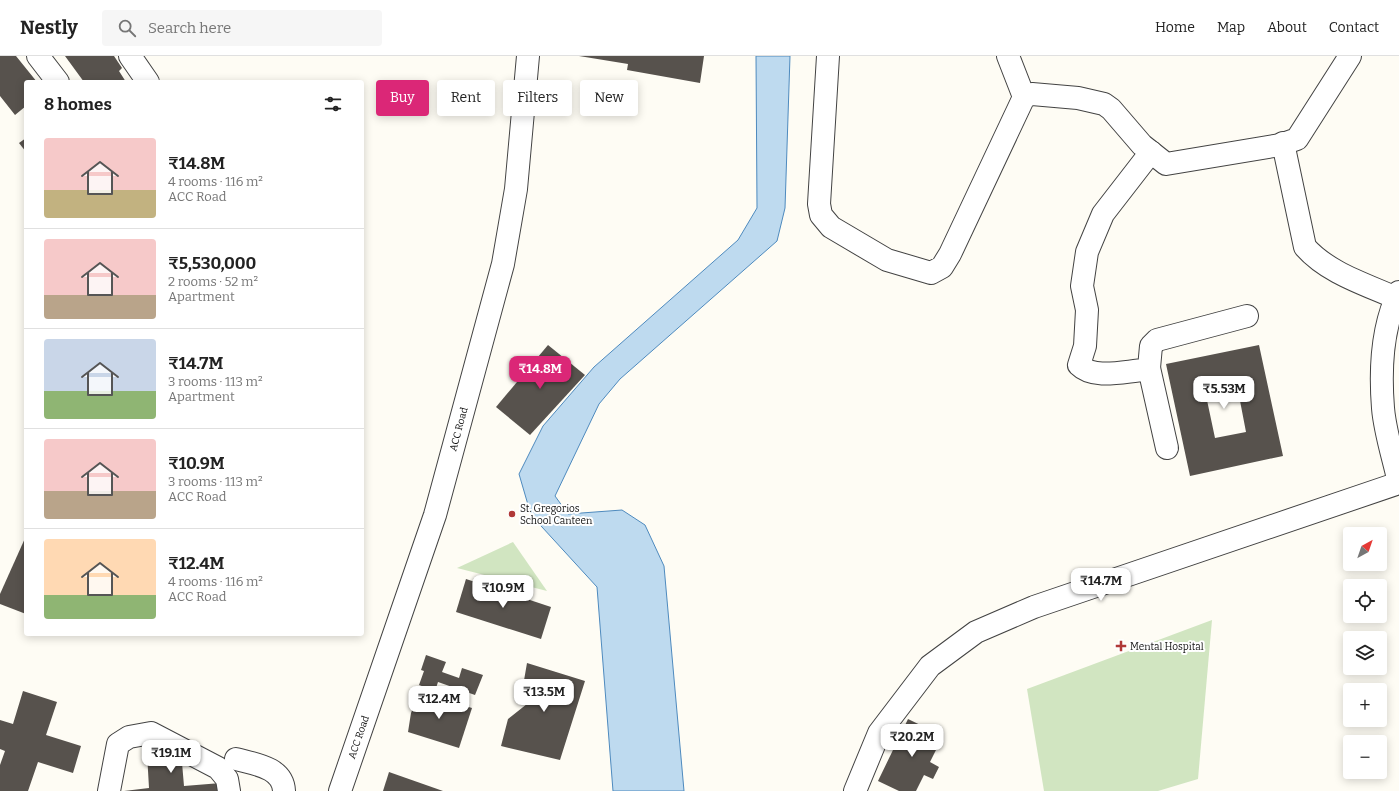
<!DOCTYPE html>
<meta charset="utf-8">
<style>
body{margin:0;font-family:Bitter,serif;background:#f6f6f6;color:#222;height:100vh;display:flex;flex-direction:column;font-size:15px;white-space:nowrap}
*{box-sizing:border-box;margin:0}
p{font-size:13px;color:#767676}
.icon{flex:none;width:22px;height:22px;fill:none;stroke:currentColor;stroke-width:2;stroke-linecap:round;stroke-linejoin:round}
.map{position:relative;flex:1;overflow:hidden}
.panel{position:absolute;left:24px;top:24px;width:340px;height:556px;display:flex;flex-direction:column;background:#fff;border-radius:4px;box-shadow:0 2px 10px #0003}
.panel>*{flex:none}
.banner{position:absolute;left:376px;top:24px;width:380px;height:36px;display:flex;gap:8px}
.needle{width:26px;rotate:40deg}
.tools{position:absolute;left:1343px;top:471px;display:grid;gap:8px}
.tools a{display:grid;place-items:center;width:44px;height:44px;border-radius:4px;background:#fff;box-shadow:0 2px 10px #0003;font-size:20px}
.price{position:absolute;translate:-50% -34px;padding:0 9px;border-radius:8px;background:#fff;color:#222;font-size:13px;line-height:26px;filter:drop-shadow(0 1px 2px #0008)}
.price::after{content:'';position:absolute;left:50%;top:24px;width:12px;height:9px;margin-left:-6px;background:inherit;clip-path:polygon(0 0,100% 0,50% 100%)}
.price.current{background:#db2777;color:#fff}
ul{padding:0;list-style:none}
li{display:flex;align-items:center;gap:12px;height:100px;padding:0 20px}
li+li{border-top:1px solid #e0e0e0}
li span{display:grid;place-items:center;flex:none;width:112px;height:80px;border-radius:4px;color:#555}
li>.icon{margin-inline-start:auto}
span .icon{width:48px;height:48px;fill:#fffc;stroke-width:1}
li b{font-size:17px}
h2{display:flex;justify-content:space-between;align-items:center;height:48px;padding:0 20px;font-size:17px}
.tag{padding:0 14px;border-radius:4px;background:#fff;box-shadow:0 2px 10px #0003;font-size:14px;line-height:36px}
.tag.current{background:#db2777;color:#fff}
header{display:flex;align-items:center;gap:24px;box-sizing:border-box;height:56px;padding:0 20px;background:#fff;border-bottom:1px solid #e0e0e0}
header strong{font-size:19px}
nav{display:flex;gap:22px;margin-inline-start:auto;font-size:14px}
.search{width:280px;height:36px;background:#f6f6f6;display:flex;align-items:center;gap:10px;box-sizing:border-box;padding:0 14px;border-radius:4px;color:#767676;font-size:15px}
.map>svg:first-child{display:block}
</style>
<header>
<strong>Nestly</strong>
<div class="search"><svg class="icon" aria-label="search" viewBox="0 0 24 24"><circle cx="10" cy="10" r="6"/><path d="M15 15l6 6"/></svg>Search here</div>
<nav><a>Home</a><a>Map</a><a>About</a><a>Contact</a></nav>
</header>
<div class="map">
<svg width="1399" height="735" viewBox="0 0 1399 735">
<rect width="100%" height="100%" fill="#fefcf4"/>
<g fill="#d1e5c1">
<path d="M513,486l34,49 -90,-23z"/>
<path d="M1212,564l-14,159 -40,12h-114l-17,-102z"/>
</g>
<path fill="#bedaef" stroke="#4e8abe" d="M756,0h34l-5,152 -8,33 -157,138 -21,25 -44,92 13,18 54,-4 23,15 19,41 20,225h-71l-16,-204 -66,-72 -12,-41 24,-48 51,-59 144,-127 19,-32z"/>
<g fill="#57524d" fill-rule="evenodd">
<path d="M0,0h16l21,26h-11v24l-11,9 -15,-19z"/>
<path d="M65,0h49l8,12 -3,3 7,11h-42z"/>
<path d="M579,0h125l-4,27 -73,-13 1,-6z"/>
<path d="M26,82v14l-7,-9z"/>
<path d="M548,289l37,30 -55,60 -34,-28z"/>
<path d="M1259,289l24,111 -93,20 -24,-112zM1236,324l10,52 -31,6 -11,-52z"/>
<path d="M26,480v78l-26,-10v-10z"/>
<path d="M466,523l85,28 -10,32 -85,-27z"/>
<path d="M426,599l20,7 -4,10 17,6 3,-10 21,7 -8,20 -37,-13 -3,9 -16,-6 5,-14 -3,-1z"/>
<path d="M527,607l58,18 -25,79 -59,-14 7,-27 24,-19 -10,-8z"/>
<path d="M23,635l34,11 -11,33 35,11 -8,27 -35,-11 -10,29h-28v-26l5,-14 -5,-2v-29l13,4z"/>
<path d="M420,636l52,16 -13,40 -51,-16 3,-19z"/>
<path d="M908,663l35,17 -13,26 9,5 -6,12 -9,-4 -8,16h-17l-21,-10z"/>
<path d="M181,695l3,35 37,-3 1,8h-98l25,-3 -2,-35z"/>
<path d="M389,716l54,19h-60z"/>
</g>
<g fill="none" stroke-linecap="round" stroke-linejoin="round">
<defs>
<g id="minor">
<path d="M38,0l20,26"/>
<path d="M130,0l18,26"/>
<path d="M828,0l-9,148 2,11 10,12 56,33 44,13 11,-6 8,-13 74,-157 8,-3 46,4 26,6 7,5 31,36 24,19 114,-19 17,-6 53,-83"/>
<path d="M1008,0l16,41"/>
<path d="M1283,87l22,104c23,26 60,37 91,51"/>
<path d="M1151,96l-48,62 -16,38 -5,34 5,24 -2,36 -6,19c15,15 46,6 65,5l5,-2 2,-22 6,-6 90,-24"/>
<path d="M1149,312l18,80"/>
<path d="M1399,427c-5,-24 -14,-50 -16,-75 -3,-38 -1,-82 16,-116"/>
<path d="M236,703c18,5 47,8 48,32"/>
<path d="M109,735l9,-47 11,-7 22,-4 67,35 9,11 2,12"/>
<path d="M340,735l95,-276 68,-251 13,-75 12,-133"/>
<path d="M855,735l24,-58 51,-67 46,-34 58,-25 365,-124"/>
</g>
</defs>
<use href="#minor" stroke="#434343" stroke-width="24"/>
<use href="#minor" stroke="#fff" stroke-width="22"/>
</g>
<g fill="#b03938" stroke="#fff" stroke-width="1.5">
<circle cx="512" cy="458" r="4"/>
<path d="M1119 584h4v4h4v4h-4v4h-4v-4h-4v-4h4z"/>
</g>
<g text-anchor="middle" stroke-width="4" stroke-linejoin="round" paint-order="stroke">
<g font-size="10" fill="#101010" stroke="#fff">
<text transform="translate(458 373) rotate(-75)" y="4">ACC Road</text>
<text transform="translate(358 681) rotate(-71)" y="4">ACC Road</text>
</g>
<g font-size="10" fill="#101010" stroke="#fff" text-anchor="start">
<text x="520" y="456">St. Gregorios<tspan x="520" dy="12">School Canteen</tspan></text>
<text x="1130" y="594">Mental Hospital</text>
</g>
</g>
</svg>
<div class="tools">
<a><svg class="needle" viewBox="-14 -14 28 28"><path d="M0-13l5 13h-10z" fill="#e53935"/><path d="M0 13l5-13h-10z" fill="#767676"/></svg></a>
<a><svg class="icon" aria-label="locate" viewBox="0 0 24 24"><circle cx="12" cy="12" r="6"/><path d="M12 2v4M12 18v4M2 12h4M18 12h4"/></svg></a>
<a><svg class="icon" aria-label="layers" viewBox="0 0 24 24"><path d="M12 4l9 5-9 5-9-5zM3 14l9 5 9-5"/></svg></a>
<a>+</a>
<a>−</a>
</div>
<b class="price current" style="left:540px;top:334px">₹14.8M</b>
<b class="price" style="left:1224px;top:354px">₹5.53M</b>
<b class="price" style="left:1101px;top:546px">₹14.7M</b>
<b class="price" style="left:503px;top:553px">₹10.9M</b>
<b class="price" style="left:544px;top:657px">₹13.5M</b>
<b class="price" style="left:439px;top:664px">₹12.4M</b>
<b class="price" style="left:912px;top:702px">₹20.2M</b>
<b class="price" style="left:171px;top:718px">₹19.1M</b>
<div class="banner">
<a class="tag current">Buy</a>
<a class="tag">Rent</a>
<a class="tag">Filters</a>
<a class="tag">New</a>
</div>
<section class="panel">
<h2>8 homes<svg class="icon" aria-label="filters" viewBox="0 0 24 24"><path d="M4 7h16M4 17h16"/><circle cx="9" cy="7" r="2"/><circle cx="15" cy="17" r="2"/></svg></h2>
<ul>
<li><span style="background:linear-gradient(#f6c9c9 65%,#c2b280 0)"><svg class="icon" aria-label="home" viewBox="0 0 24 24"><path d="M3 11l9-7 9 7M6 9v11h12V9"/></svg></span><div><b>₹14.8M</b><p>4 rooms · 116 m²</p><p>ACC Road</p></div></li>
<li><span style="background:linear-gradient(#f6c9c9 70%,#b9a48a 0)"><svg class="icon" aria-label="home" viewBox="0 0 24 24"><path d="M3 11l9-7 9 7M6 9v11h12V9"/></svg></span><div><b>₹5,530,000</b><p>2 rooms · 52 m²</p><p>Apartment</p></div></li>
<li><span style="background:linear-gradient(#c9d6e8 65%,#8fb573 0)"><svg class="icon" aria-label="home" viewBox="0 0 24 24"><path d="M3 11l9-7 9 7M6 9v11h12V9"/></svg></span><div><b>₹14.7M</b><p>3 rooms · 113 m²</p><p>Apartment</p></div></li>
<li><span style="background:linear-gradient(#f6c9c9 65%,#b9a48a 0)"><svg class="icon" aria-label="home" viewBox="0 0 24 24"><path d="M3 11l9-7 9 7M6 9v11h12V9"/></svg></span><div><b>₹10.9M</b><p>3 rooms · 113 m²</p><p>ACC Road</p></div></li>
<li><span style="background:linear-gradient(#ffd9b3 70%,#8fb573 0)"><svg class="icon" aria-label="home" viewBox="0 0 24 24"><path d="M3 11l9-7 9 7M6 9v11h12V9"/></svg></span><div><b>₹12.4M</b><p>4 rooms · 116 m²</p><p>ACC Road</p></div></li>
</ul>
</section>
</div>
